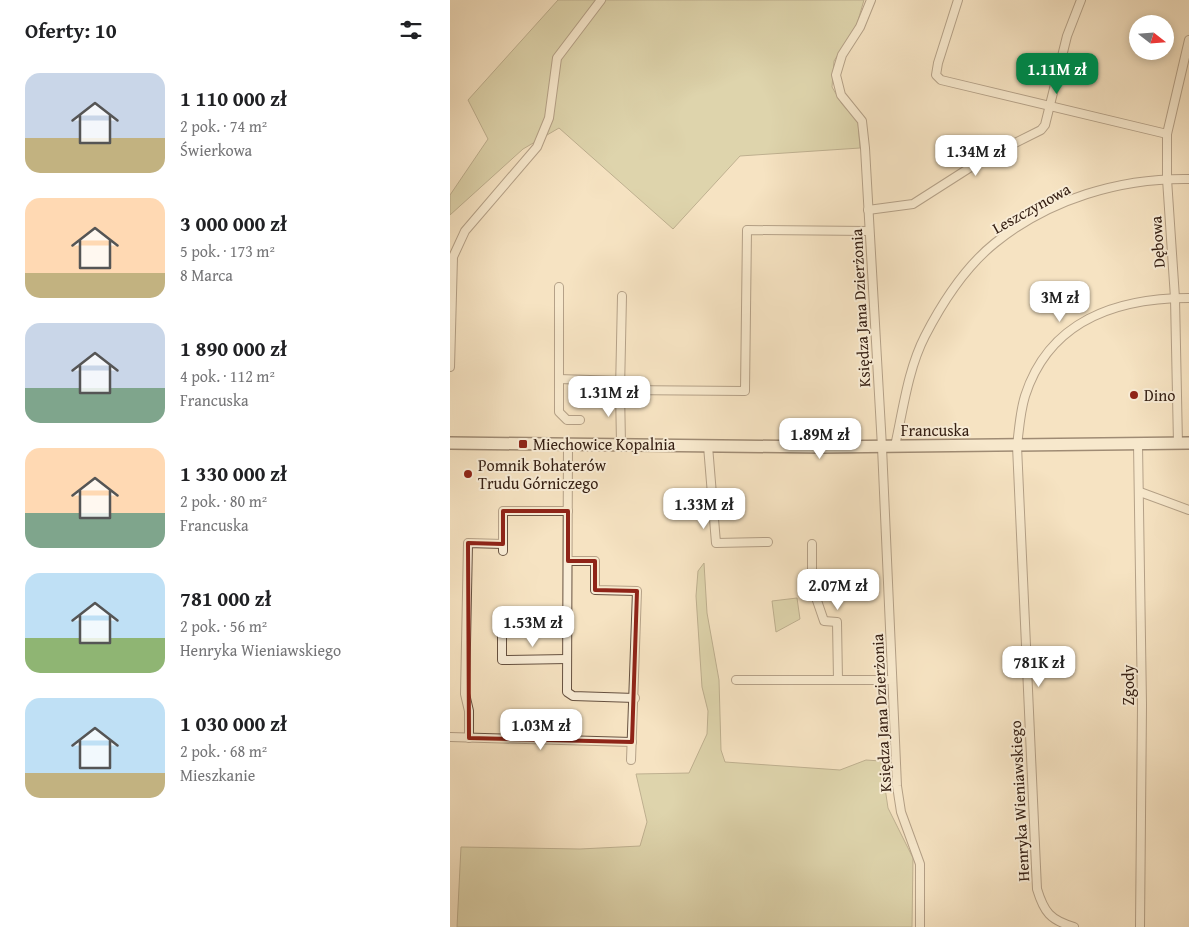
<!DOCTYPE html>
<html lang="pl">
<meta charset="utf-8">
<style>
body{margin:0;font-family:"Gentium Book Plus",serif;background:#f6f6f6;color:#202124;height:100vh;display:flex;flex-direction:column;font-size:19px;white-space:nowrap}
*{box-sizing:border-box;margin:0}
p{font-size:16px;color:#757577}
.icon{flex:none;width:28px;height:28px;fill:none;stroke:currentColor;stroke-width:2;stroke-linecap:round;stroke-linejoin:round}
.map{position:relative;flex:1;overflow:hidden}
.sheet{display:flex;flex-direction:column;background:#fff;width:450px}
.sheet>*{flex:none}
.needle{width:32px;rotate:107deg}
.fabs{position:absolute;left:679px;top:15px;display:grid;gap:10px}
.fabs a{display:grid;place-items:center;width:45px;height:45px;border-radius:50%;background:#fff;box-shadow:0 2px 8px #0003;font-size:25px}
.price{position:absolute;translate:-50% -42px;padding:0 11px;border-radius:10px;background:#fff;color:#222;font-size:16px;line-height:32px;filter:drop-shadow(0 1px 2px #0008)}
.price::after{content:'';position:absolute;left:50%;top:30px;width:15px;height:11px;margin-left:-8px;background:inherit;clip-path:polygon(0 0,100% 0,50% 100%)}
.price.selected{background:#0b8043;color:#fff}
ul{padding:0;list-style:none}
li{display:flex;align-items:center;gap:15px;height:125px;padding:0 25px}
li span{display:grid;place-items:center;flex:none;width:140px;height:100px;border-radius:15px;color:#555}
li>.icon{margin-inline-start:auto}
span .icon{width:60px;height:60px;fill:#fffc;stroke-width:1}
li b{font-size:21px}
h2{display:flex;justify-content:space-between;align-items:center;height:60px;padding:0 25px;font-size:21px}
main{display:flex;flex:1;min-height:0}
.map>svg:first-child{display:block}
</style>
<main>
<section class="sheet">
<h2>Oferty: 10<svg class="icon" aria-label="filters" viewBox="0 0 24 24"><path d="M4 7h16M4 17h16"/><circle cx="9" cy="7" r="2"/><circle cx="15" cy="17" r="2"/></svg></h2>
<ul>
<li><span style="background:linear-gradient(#c9d6e8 65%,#c2b280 0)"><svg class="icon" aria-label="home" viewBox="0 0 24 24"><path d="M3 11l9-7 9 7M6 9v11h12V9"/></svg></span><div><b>1 110 000 zł</b><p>2 pok. · 74 m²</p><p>Świerkowa</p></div></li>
<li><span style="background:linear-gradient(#ffd9b3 75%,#c2b280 0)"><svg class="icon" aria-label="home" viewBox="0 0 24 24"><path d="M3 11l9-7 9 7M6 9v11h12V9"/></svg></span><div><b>3 000 000 zł</b><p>5 pok. · 173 m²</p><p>8 Marca</p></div></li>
<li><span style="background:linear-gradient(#c9d6e8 65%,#7fa58c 0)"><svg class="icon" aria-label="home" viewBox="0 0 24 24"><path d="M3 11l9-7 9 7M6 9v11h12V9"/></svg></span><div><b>1 890 000 zł</b><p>4 pok. · 112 m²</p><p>Francuska</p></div></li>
<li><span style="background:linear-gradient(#ffd9b3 65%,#7fa58c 0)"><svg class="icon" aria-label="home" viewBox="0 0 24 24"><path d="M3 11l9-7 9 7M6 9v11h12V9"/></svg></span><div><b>1 330 000 zł</b><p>2 pok. · 80 m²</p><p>Francuska</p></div></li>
<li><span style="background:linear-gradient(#bfe0f5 65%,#8fb573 0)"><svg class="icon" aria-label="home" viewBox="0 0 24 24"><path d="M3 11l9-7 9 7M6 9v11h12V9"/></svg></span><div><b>781 000 zł</b><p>2 pok. · 56 m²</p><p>Henryka Wieniawskiego</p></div></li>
<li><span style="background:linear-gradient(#bfe0f5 75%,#c2b280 0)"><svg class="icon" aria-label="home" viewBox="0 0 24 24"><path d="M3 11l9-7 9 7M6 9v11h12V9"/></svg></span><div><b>1 030 000 zł</b><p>2 pok. · 68 m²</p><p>Mieszkanie</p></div></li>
</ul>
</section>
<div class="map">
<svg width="739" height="927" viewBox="0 0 739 927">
<rect width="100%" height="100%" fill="#f6e3c2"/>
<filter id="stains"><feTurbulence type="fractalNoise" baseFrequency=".004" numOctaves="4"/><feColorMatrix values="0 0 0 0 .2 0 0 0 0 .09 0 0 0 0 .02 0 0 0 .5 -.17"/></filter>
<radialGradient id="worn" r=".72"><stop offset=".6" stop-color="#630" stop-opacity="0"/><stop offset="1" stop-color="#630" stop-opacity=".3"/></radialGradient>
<g fill="#c1c290" stroke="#7c7152">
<path d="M108,0h306l-7,24 -23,37 -2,26 10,17 16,18 2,26 -120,8 -67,73 -114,-101 -36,21 -73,66v-20l38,-56 -20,-39z"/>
<path d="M254,563l3,50 12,67 2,70 4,12 115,8 26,-10 15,1 7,47 25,50 -1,69h-455l4,-80 119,2 60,-3 7,-24 -11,-48 53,-1 18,-39 1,-23 -6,-24 -6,-91 2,-25z"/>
<path d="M347,598l3,21 -24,13 -4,-31z"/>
</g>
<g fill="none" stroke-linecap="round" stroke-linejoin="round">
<defs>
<g id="street">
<path d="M421,0l-11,27 -18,28 -6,20 5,20 21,26 3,27 17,299 15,339 4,26 19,52v63"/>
<path d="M508,0l-20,63 -2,12 5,5 226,54"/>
<path d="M418,210l45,-6 72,-46 56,-28 4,-5 22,-89 14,-36"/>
<path d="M109,287v125l8,8h13"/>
<path d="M172,296l-2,94 125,1 2,-161 122,1"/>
<path d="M0,367l3,-110 12,-26 72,-84 12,-29 8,-60 44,-58"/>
<path d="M109,379l62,2"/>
<path d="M170,390l1,54"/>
<path d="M118,444l-1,248 6,4 62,2"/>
<path d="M688,444l4,261 -2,222"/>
<path d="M728,444l-3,-146 -8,-119v-45l22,-94"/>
<path d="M258,446l8,97 52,-1"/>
<path d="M445,446c8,-36 13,-77 30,-110 17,-33 40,-69 70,-93 54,-44 125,-65 194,-64"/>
<path d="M690,492l49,18"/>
<path d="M362,544v42l12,35 13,1 1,58"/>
<path d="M53,551v-40h65"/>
<path d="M118,561h27v29l42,1 -6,169"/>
<path d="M52,633v27l65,-1"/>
<path d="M286,680h156"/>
<path d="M0,737l182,5"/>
<path d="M19,738v-27l-4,-17 3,-151 35,1"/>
<path d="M624,927c-24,-7 -30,-15 -37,-38l-20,-443c2,-16 3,-34 8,-50 24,-75 91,-98 164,-98"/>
</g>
<path id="secondary" d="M0,443l372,4 367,-4"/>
</defs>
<use href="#street" stroke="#665140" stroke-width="10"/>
<use href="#secondary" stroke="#362014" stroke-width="14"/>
<use href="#street" stroke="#f9edd7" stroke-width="8"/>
<use href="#secondary" stroke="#f9edd7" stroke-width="11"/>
</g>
<path d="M0 0H739V927H0ZM53,511h65v50h27v29l42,1 -5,151 -163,-4 -1,-195 35,1z" fill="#f6e3c2" fill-opacity=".55" fill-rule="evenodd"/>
<path fill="none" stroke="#8f2418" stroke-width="4" stroke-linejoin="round" d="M53,511h65v50h27v29l42,1 -5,151 -163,-4 -1,-195 35,1z"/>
<g fill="#8f2418" stroke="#f9edd7" stroke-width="2">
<circle cx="684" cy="395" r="5"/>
<rect x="68" y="439" width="10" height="10" rx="2.5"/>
<circle cx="18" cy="474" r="5"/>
</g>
<g text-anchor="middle" stroke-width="4" stroke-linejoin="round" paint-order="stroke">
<g font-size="16" fill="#362014" stroke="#f9edd7">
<text transform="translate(581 208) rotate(-29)" y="6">Leszczynowa</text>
<text transform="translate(707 242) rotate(-94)" y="6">Dębowa</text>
<text transform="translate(410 308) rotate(-93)" y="6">Księdza Jana Dzierżonia</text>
<text x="485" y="436">Francuska</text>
<text transform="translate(678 685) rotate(-90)" y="6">Zgody</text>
<text transform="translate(431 713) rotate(-93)" y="6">Księdza Jana Dzierżonia</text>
<text transform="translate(569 801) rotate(-93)" y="6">Henryka Wieniawskiego</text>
</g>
<g font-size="16" fill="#362014" stroke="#f9edd7" text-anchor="start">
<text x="694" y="401">Dino</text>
<text x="83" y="450">Miechowice Kopalnia</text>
<text x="28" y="471">Pomnik Bohaterów<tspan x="28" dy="18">Trudu Górniczego</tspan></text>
</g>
</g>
<rect width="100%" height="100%" filter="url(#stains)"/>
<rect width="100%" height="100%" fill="url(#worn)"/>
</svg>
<div class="fabs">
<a><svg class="needle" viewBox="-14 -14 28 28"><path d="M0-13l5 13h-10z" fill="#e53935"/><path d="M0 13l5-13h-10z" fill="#757577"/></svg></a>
</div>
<b class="price selected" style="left:607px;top:95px">1.11M zł</b>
<b class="price" style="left:526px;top:177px">1.34M zł</b>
<b class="price" style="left:610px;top:323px">3M zł</b>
<b class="price" style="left:159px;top:418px">1.31M zł</b>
<b class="price" style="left:370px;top:460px">1.89M zł</b>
<b class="price" style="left:254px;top:530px">1.33M zł</b>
<b class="price" style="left:388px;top:611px">2.07M zł</b>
<b class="price" style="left:83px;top:648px">1.53M zł</b>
<b class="price" style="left:589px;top:688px">781K zł</b>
<b class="price" style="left:91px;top:751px">1.03M zł</b>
</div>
</main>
